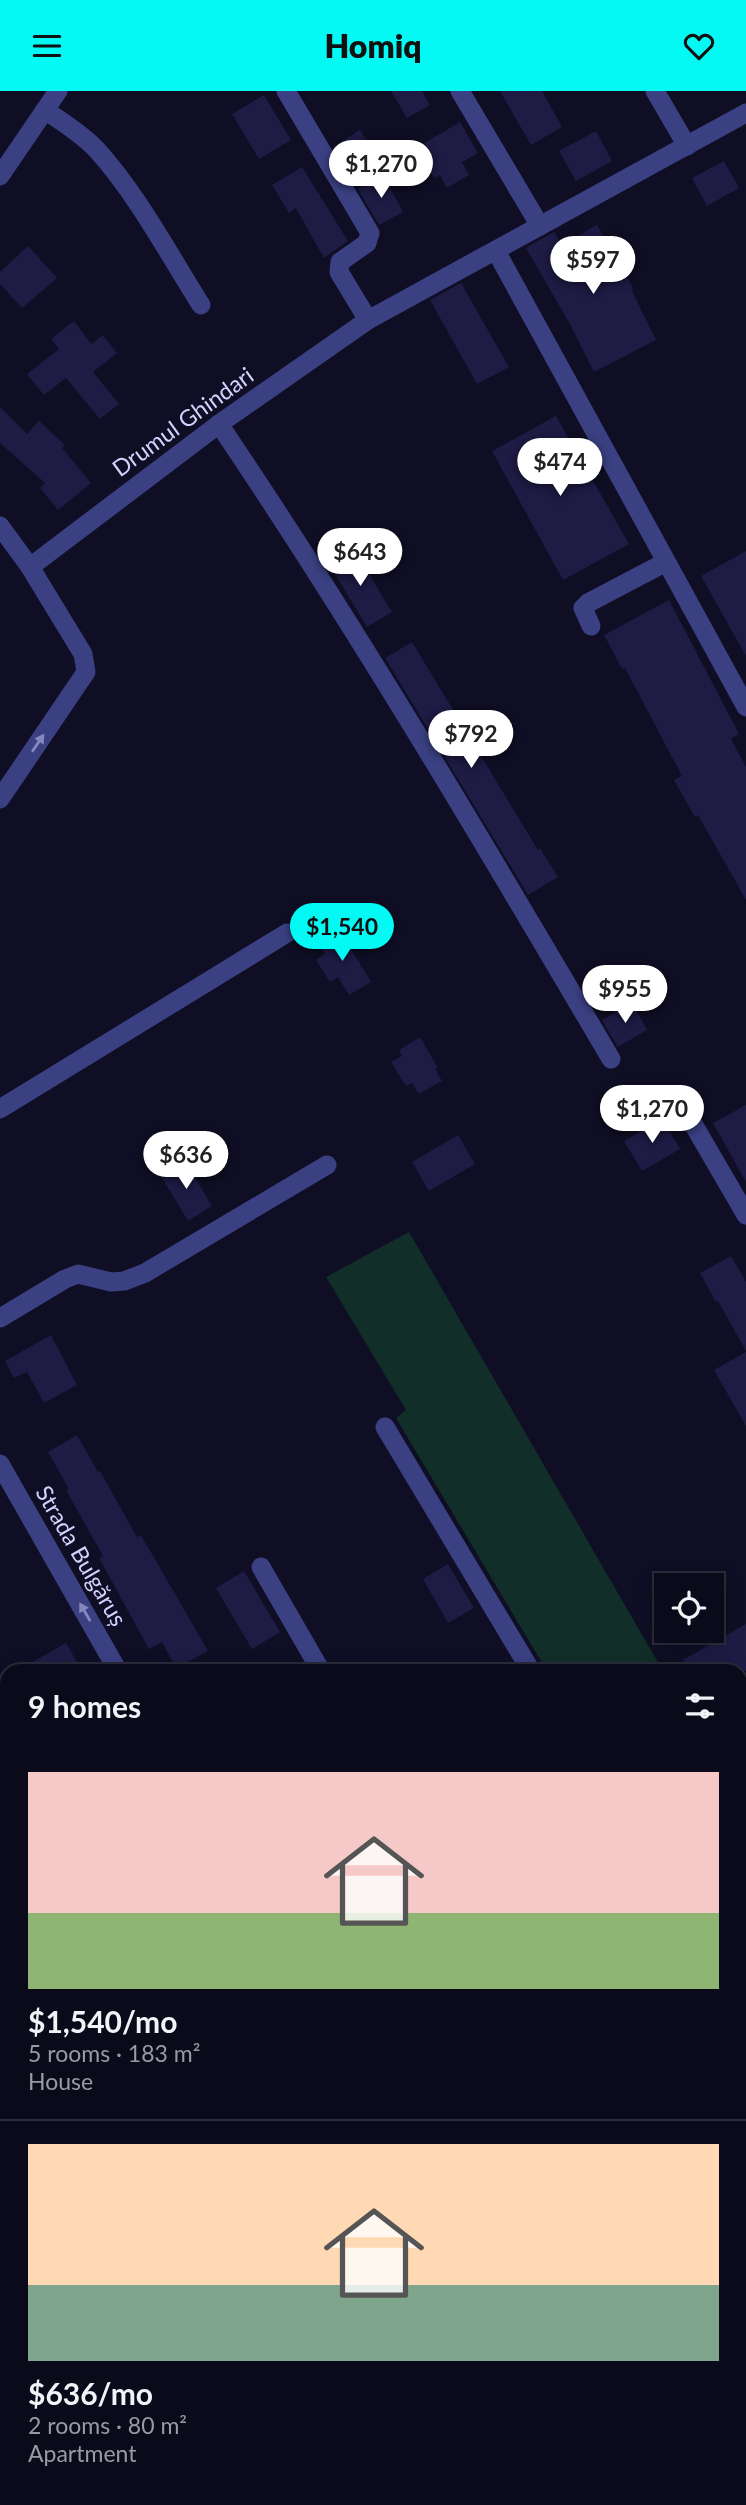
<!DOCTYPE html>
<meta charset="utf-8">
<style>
body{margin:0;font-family:Lato,sans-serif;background:#141324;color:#f1f3f6;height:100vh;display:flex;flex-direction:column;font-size:26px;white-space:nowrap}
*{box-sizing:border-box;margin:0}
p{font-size:23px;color:#9a9aa3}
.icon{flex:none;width:38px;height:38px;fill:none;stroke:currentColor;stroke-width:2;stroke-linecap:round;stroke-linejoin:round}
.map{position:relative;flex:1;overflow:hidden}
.details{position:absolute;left:0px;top:1573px;width:747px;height:842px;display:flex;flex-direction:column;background:#0b0a1b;border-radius:21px 21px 0 0;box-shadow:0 4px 18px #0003,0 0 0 2px #2b2b3a}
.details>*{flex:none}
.fabs{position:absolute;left:654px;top:1482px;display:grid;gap:14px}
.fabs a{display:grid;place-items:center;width:70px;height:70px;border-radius:0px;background:#0b0a1b;box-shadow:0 4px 18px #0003,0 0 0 2px #2b2b3a;font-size:35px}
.price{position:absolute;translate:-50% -60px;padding:0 16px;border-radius:24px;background:#fff;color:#222;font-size:23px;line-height:46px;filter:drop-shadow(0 2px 4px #0008)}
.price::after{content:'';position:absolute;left:50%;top:42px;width:21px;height:16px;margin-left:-10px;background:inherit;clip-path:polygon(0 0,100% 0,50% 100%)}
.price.active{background:#03faf4;color:#111}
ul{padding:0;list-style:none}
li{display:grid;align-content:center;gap:14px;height:371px;padding:0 28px}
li+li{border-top:2px solid #2b2b3a}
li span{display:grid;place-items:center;height:217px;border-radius:0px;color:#555}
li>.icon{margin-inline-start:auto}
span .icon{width:126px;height:126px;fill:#fffc;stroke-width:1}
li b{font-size:30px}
h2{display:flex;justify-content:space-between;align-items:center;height:84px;padding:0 28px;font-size:30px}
header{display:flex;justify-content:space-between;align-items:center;height:91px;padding:0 28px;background:#03faf4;color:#111;font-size:32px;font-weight:800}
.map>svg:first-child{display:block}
</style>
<header><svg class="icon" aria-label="menu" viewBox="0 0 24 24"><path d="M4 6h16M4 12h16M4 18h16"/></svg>Homiq<svg class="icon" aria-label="heart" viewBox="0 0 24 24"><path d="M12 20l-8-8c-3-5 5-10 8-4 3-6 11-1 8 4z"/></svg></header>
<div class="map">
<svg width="746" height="2414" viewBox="0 0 746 2414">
<rect width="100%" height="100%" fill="#0f0e24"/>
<g fill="#122e29">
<path d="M409,1141l254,439h-116l-151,-253 10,-8 -80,-133z"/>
<path d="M740,1714l6,10v182l-4,2 -2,-3z"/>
</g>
<g fill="#1e1b45">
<path d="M391,0h31l8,14 -23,13z"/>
<path d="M500,0h42l20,36 -31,18z"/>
<path d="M264,4l27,45 -32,19 -27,-45z"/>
<path d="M460,31l18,31 -16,9 7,13 -22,13 -7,-13 -6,3 -18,-30z"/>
<path d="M360,39l10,16 -28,16 -9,-15z"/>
<path d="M596,40l16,30 -36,20 -17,-30z"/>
<path d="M724,70l15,27 -32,18 -15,-28z"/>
<path d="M302,76l46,74 -24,17 -28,-50 -7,5 -17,-28z"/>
<path d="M383,84l20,37 -24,13 -21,-36z"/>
<path d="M597,134l36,63 -2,1 25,51 -62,32 -24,-48 -44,-76 28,-16 8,13z"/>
<path d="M28,155l29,32 -35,30 -22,-24v-12z"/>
<path d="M461,192l48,84 -32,17 -47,-84z"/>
<path d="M74,230l17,23 12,-9 14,18 -24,19 26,32 -19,15 -34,-41 -22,17 -17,-21 32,-25 -8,-10z"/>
<path d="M0,316l27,27 12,-13 26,24 -3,3 29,35 -33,27 -18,-22 5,-5 -45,-40z"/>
<path d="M556,325l73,128 -66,36 -71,-129z"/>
<path d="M354,458l38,63 -25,15 -38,-63z"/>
<path d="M746,460v105l-45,-80z"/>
<path d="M669,509l70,134 -8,5 15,28v133l-48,-85 -3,2 -21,-37 8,-4 -57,-108 -3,1 -18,-34z"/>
<path d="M412,551l126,208 2,-2 18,29 -30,18 -143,-237z"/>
<path d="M339,838l32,53 -22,13 -11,-18 -8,5 -14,-22 9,-6 -7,-12z"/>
<path d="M632,912l15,27 -29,17 -16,-27z"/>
<path d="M420,946l18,31 -3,1 7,12 -23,13 -7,-11 -6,3 -15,-24 11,-6 -3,-6z"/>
<path d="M746,1014v77l-33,-59z"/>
<path d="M662,1028l18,30 -38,22 -18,-30z"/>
<path d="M458,1044l17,29 -46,27 -17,-29z"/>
<path d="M185,1070l27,45 -24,15 -27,-45z"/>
<path d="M731,1165l15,26v69l-28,-50 -2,1 -16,-29z"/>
<path d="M51,1244l26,50 -33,18 -17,-31 -13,6 -9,-17z"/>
<path d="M746,1261v74l-32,-56z"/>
<path d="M77,1344l21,37 2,-1 37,66 4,-2 67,116 -32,17 -14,-26 -13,7 -50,-91 4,-2 -37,-66 3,-1 -21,-37z"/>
<path d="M448,1473l26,44 -26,15 -25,-44z"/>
<path d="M244,1480l36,61 -28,17 -36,-61z"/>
<path d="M746,1533v47h-56l-7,-11z"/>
<path d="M66,1552l16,28h-65z"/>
</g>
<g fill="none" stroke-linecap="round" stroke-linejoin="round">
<g stroke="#3a4082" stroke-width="19">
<path d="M286,0l84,142 -3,10 -27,19 -1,10 29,48"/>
<path d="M460,0l80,135"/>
<path d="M655,0l32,55"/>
<path d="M45,19c17,12 36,23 51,39 39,42 74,107 105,156"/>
<path d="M0,85l58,-85"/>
<path d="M496,160l250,456"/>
<path d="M219,333c139,206 266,421 392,635"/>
<path d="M0,435l30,41 53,87 3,18 -86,127"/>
<path d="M30,476l189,-143 149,-104 378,-207"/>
<path d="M591,535l-8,-18 5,-5 78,-41"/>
<path d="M0,1018l287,-176"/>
<path d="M689,1026l57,98"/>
<path d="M0,1227l65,-39 13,-5 33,8 13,-1 21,-8 182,-108"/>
<path d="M385,1336l146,244"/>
<path d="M0,1373l118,207"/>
<path d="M261,1476l60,104"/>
<path d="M0,1966l7,12"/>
<path d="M0,2127l7,11"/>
<path d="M95,2408l3,6"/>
<path d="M321,2408l3,6"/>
<path d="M574,2408l3,6"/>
</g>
<g stroke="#ac5afd" stroke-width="21">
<path d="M740,1954l6,-3"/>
<path d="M0,2363l7,-3"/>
</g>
</g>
<defs><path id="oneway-solid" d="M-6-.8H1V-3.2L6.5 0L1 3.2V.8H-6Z" transform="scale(1.75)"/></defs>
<g fill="#8689c0">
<use href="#oneway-solid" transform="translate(38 652) rotate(-56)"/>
<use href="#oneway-solid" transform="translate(85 1521) rotate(-120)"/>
</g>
<g text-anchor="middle" stroke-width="5" stroke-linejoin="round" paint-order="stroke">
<g font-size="23" fill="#d2d2ff" stroke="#0f0e24">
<text transform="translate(183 331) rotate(-36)" y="8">Drumul Ghindari</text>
<text transform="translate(81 1465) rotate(60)" y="8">Strada Bulgăruș</text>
</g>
</g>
</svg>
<div class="fabs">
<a><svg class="icon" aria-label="locate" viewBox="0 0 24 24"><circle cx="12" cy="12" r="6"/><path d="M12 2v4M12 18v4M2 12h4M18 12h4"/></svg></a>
</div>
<b class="price" style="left:381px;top:109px">$1,270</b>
<b class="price" style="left:593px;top:205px">$597</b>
<b class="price" style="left:560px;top:407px">$474</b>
<b class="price" style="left:360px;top:497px">$643</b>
<b class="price" style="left:471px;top:679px">$792</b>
<b class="price active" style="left:342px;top:872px">$1,540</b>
<b class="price" style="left:625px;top:934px">$955</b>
<b class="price" style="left:652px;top:1054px">$1,270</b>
<b class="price" style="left:186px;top:1100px">$636</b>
<section class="details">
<h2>9 homes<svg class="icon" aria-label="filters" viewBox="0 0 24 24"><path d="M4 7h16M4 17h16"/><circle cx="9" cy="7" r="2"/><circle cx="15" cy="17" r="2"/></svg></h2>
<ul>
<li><span style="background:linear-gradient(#f6c9c9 65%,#8fb573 0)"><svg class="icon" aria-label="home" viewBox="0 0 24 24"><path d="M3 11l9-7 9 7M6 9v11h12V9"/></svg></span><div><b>$1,540/mo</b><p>5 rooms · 183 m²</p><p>House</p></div></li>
<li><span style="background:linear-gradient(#ffd9b3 65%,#7fa58c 0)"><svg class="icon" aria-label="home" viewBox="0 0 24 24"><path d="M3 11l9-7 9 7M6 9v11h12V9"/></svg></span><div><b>$636/mo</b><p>2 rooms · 80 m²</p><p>Apartment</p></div></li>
</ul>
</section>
</div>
